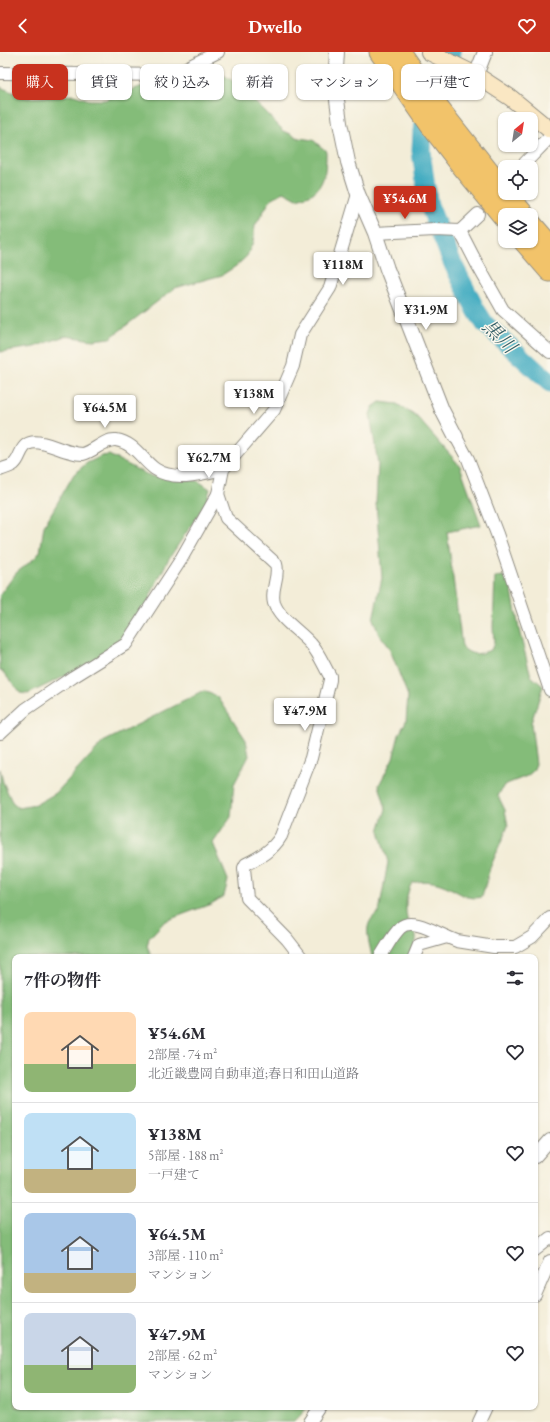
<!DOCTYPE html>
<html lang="ja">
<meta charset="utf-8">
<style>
body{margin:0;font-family:"EB Garamond","Noto Serif JP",serif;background:#f2f2f3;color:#2b2b33;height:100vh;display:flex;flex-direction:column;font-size:15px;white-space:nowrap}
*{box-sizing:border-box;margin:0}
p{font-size:13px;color:#7c7c81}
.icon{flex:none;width:22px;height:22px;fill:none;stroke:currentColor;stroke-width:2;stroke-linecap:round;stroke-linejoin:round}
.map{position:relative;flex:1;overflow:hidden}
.side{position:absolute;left:12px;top:902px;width:526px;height:456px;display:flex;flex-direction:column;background:#fff;border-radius:8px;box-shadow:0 1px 3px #0004}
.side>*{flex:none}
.top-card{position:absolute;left:12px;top:12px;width:526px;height:36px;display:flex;gap:8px}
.needle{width:26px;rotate:30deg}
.buttons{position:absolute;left:498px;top:60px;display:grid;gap:8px}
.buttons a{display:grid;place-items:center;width:40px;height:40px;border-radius:8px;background:#fff;box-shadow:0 1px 3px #0004;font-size:20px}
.price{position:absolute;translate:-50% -34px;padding:0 9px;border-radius:4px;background:#fff;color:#222;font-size:13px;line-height:26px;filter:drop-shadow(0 1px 2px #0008)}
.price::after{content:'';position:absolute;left:50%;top:24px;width:12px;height:9px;margin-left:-6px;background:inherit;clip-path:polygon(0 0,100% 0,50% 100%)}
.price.current{background:#c8321e;color:#fff}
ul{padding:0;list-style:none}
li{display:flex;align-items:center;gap:12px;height:100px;padding:0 12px}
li+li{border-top:1px solid #e1e1e2}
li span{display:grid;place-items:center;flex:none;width:112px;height:80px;border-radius:8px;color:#555}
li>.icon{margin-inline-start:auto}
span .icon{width:48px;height:48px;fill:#fffc;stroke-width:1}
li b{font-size:17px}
h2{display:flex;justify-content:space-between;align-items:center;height:48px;padding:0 12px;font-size:17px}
.pill{padding:0 14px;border-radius:8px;background:#fff;box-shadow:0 1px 3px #0004;font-size:14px;line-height:36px}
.pill.current{background:#c8321e;color:#fff}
header{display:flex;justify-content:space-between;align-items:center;height:52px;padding:0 12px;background:#c8321e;color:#fff;font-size:18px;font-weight:700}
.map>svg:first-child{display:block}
</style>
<header><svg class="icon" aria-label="back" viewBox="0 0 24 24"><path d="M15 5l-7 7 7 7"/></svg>Dwello<svg class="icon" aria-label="heart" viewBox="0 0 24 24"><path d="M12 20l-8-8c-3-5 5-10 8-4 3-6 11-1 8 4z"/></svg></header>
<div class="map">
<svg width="550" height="1370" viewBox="0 0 550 1370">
<rect width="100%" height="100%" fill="#fbf7ec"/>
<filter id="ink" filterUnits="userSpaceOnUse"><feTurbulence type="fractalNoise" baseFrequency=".025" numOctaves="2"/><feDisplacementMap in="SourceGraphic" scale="8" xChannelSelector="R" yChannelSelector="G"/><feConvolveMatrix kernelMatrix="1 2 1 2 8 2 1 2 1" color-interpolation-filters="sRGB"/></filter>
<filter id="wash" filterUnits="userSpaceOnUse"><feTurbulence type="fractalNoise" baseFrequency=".012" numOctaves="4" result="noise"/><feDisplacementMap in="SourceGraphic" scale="16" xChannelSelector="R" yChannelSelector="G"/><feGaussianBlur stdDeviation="0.9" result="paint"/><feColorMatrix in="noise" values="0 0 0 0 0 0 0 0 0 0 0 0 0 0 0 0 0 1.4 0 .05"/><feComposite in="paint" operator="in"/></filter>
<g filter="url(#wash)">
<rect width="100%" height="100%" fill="#f3edd8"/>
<g fill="#84bc79" stroke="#587452">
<path d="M210,14l27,18 47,47 15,7 14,2 13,11c0,15 0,32 -13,42 -4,3 -11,4 -16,6l-13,-7 -13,7 -16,27 -2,16 -6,14 -11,10 -14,9 -47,13 -65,50 -17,2 -28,-4 -30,11 -35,5v-265l27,11 47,-3 15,5h16l88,-33z"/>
<path d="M380,350l17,2 20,13 43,49 21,59 -34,7 15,115c11,10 16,7 29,3l3,-7 -1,-16 2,-50 9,-1 6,5 10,53 11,42 12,10 -12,37 5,41 -3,7 -6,5 -23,9 -6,11 7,14 3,16 -18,42 -8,29c-16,4 -25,-7 -39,-12 -10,-4 -20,-5 -31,-2 -6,9 -8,28 -4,39 2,5 7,9 8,14 1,7 -3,14 -6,21h-38c-3,-18 -11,-33 7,-45l9,-50 -9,-31 7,-22 -7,-24 14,-27 6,-23 7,-14 2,-25 -19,-48 -10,-13 -6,-16 9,-41 -6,-75 2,-39 -8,-50 3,-7z"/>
<path d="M109,403l41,21 48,5 12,8 -4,14 -38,57 -17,34 -10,30 -8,13 -45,28 -60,29 -8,-1 -16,-21 -4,-2v-75l16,-22 19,-15 5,-6 4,-26 30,-52 13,-11 15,-7z"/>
<path d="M204,639l14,6 28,43 3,16 -15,28 -3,33 -18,26 15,37 -4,16 -13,8 -46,17 -16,17 -2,8 5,11h-137v450h293l-14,15h-294v-653l3,13 10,22 6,4 16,-3 21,-12 47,-51z"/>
</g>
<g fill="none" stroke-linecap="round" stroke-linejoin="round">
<path stroke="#42acc1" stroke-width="19" d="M452,0l-30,79 -1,20 5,37 3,17 24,59 23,46 9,14 65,59"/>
</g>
</g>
<g filter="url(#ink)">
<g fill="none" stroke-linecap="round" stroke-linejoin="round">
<defs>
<g id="minor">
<path d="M0,21l172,2 46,-23"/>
<path d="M521,115l29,-30"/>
<path d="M460,179l17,33 26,46 47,42"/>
<path d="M375,181l60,-3 25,1 18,-17"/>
<path d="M456,385l12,22 29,75 53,156"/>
<path d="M0,418c4,-2 10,-3 14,-6 7,-6 6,-18 16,-21 10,-4 30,7 41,9 3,1 9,2 12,2 12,-3 21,-15 33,-14 19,3 26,20 39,29 19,13 47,5 68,0"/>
<path d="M218,442l8,24 50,46c4,13 -6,25 -2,39 6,17 26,28 37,41 8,9 13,22 19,32v4l-19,78 -30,78c-8,14 -21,21 -35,28l-2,4 3,30 40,41 14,18"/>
<path d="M0,681l26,-24 47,-32 53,-33 54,-83 38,-67 5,-25 51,-59 19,-44 7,-31 30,-47 28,-94"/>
<path d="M380,905c6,-9 12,-21 20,-29 11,-11 35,4 47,9"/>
<path d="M414,905l5,-12 28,-8 10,4 37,6h21l17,-10 18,-19"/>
<path d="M535,1105l15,-17"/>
<path d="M535,1198l15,-12"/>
<path d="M535,1243l15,-34"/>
<path d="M310,1370l10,-15"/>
<path d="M479,1370l7,-15"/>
</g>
<g id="tertiary">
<path d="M337,0l-2,32 5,39 8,39 10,32 17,39 12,36 55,141 14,27"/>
<path d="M476,23l9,-23"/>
</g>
<path id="secondary" d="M429,0l47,23 35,23 39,32"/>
<g id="motorway">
<path d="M380,0l50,72 30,39 45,55"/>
<path d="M399,0l39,56 67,85"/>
<path d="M505,141l19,22"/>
<path d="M531,172l19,22"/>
<path d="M524,189l26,30"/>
</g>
</defs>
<use href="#minor" stroke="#8f8c82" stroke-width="14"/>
<use href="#tertiary" stroke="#8f8c82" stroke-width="16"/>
<use href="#secondary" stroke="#8f8c82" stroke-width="18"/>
<use href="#motorway" stroke="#8f8c82" stroke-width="23"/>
<use href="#minor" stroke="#fff" stroke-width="12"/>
<use href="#tertiary" stroke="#fff" stroke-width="14"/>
<use href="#secondary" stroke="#fae7c3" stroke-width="16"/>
<use href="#motorway" stroke="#f2c36a" stroke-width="21"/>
</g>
</g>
<g text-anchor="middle" stroke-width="3" stroke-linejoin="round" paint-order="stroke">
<g font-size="19" font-style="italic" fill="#345f67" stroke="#fbf7ec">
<text transform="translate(500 284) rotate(45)" y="7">黒川</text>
</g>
</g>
</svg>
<div class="buttons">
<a><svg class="needle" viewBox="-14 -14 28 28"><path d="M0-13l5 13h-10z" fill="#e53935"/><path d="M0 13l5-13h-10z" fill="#7c7c81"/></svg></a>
<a><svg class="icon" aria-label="locate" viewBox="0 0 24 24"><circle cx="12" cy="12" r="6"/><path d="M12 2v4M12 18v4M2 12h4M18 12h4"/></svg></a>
<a><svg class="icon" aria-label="layers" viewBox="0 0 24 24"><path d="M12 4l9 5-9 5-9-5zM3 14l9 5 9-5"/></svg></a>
</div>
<b class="price current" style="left:405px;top:168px">¥54.6M</b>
<b class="price" style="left:343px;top:234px">¥118M</b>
<b class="price" style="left:426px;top:279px">¥31.9M</b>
<b class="price" style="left:254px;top:363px">¥138M</b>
<b class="price" style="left:105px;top:377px">¥64.5M</b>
<b class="price" style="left:209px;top:427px">¥62.7M</b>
<b class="price" style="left:305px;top:680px">¥47.9M</b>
<div class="top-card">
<a class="pill current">購入</a>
<a class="pill">賃貸</a>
<a class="pill">絞り込み</a>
<a class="pill">新着</a>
<a class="pill">マンション</a>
<a class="pill">一戸建て</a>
</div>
<section class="side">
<h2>7件の物件<svg class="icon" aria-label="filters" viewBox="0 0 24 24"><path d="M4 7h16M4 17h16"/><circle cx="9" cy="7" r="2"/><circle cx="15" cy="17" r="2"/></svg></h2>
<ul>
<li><span style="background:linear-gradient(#ffd9b3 65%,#8fb573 0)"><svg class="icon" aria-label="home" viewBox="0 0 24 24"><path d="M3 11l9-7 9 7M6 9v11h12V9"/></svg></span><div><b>¥54.6M</b><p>2部屋 · 74 m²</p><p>北近畿豊岡自動車道;春日和田山道路</p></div><svg class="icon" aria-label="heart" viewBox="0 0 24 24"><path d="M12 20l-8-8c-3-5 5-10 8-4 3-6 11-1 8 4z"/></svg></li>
<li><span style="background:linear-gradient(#bfe0f5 70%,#c2b280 0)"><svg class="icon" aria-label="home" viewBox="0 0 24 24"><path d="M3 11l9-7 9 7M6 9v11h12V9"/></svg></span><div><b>¥138M</b><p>5部屋 · 188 m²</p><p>一戸建て</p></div><svg class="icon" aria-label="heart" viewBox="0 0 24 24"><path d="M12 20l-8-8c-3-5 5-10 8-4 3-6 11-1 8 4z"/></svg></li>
<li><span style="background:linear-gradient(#a9c7e8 75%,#c2b280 0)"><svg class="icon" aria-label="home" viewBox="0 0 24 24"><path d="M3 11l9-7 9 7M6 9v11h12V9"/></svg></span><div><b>¥64.5M</b><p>3部屋 · 110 m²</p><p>マンション</p></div><svg class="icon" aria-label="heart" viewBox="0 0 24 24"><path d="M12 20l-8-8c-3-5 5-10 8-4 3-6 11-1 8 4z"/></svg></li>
<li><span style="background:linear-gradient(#c9d6e8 65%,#8fb573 0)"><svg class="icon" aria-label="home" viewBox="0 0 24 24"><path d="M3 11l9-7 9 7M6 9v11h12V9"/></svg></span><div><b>¥47.9M</b><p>2部屋 · 62 m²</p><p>マンション</p></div><svg class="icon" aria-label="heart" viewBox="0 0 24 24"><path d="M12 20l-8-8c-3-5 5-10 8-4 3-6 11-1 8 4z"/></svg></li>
</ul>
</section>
</div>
